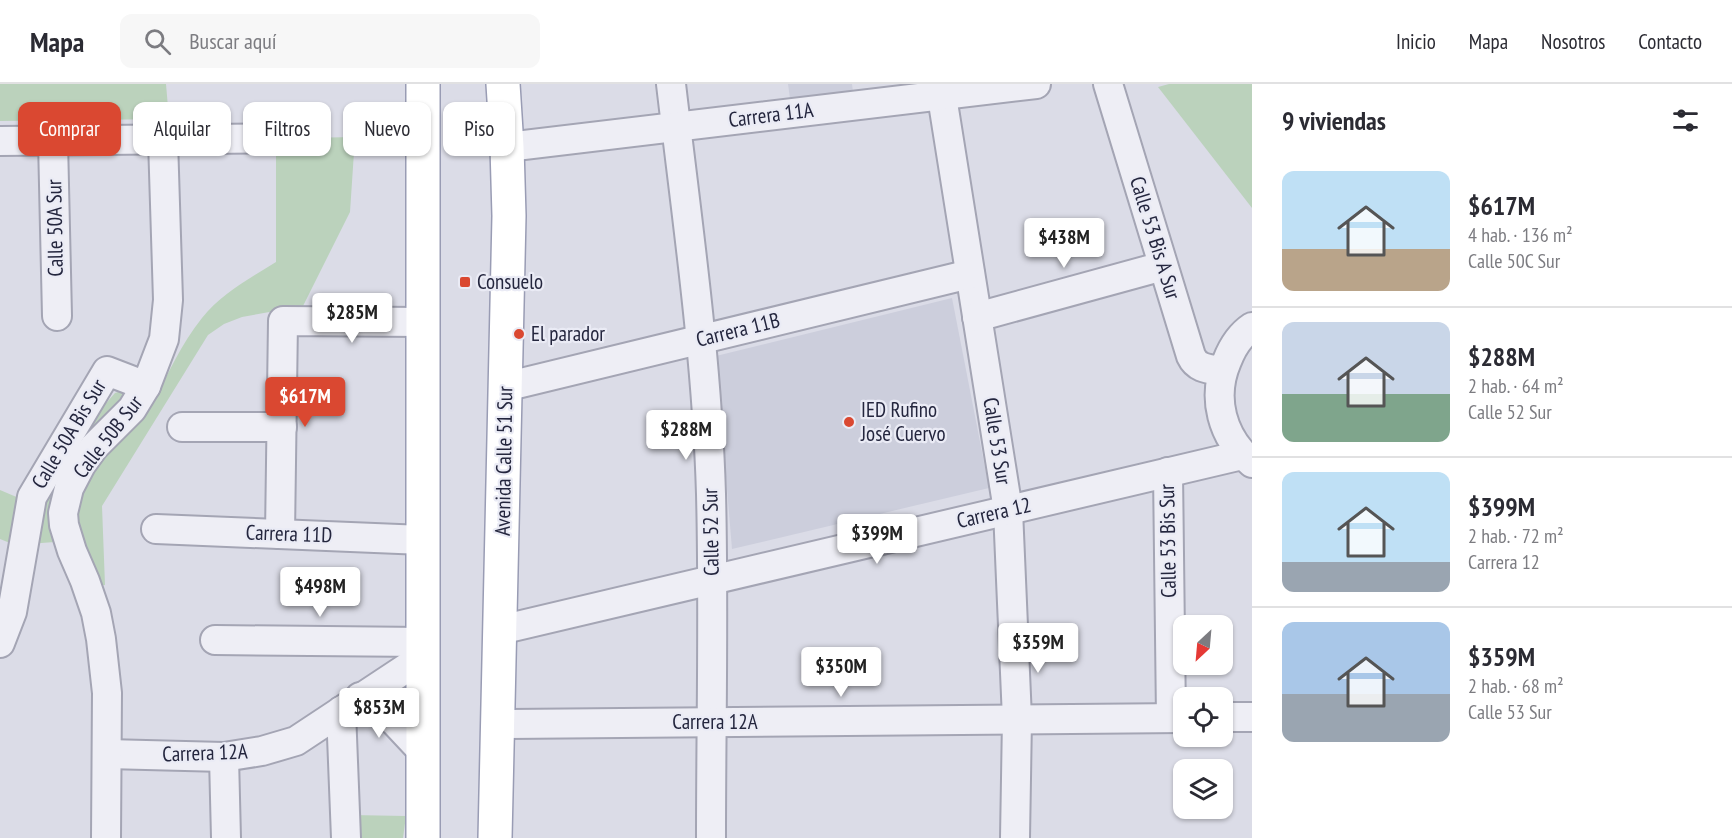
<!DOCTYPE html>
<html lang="es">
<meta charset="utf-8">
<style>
body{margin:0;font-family:"PT Sans Narrow",sans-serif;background:#f7f7f7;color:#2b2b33;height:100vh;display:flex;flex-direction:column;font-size:22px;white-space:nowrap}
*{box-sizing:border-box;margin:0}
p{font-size:20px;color:#7c7c81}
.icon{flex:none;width:33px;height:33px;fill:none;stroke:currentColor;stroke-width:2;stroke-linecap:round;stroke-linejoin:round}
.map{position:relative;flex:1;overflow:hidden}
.details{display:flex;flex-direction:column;background:#fff;width:480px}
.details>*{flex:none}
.hud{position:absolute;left:18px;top:18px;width:570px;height:54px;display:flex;gap:12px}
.needle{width:39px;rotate:206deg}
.fabs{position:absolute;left:1173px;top:531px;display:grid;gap:12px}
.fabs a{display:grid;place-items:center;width:60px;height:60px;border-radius:12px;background:#fff;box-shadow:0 2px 4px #0004;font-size:30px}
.price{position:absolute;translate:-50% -51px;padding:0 14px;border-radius:6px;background:#fff;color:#222;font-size:20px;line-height:39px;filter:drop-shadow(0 2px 3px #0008)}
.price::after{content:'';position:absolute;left:50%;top:36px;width:18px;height:14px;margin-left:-9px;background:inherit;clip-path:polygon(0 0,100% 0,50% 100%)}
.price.active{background:#da4831;color:#fff}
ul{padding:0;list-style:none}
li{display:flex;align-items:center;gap:18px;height:150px;padding:0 30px}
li+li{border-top:2px solid #e1e1e2}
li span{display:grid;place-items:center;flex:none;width:168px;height:120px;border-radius:12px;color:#555}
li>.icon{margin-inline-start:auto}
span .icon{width:72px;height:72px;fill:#fffc;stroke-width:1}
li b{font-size:26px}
h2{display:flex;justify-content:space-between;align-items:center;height:72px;padding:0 30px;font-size:26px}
.tag{padding:0 21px;border-radius:12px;background:#fff;box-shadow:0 2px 4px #0004;font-size:21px;line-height:54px}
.tag.active{background:#da4831;color:#fff}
header{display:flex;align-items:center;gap:36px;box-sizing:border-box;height:84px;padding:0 30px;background:#fff;border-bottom:2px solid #e1e1e2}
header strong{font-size:28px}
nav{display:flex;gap:33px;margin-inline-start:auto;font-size:21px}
.search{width:420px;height:54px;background:#f7f7f7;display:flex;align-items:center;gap:15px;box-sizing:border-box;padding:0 21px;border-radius:12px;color:#7c7c81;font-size:22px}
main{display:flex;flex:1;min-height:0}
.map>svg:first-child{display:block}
</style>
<header>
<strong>Mapa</strong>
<div class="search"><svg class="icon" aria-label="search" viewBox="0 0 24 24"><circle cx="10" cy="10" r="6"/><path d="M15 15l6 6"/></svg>Buscar aquí</div>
<nav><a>Inicio</a><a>Mapa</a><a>Nosotros</a><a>Contacto</a></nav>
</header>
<main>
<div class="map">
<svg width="1252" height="754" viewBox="0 0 1252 754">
<rect width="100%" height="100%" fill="#dbdce7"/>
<g fill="#cccedc">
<path d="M788,0h64l2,16 -63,6z"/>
<path d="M952,214l37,190 -257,61 -16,-193z"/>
</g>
<g fill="#bbd2bc">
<path d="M0,0h166l3,35 -169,2z"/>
<path d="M1169,0h83v124l-94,-121z"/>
<path d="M355,53l-5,75 -47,94 -61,11 -18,7 -16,11 -106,171 3,79 -8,1 -16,-46 -66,5 -15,-6v-49l40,17 60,-97 15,-17 12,-4 26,14c15,-29 28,-59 49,-85 19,-24 48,-40 74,-56v-111l27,1 2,-14z"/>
<path d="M351,731l55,1 -3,22h-51z"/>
</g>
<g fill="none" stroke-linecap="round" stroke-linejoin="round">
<defs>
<g id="minor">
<path d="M671,0c16,136 36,273 40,410 3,115 0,229 0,344"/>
<path d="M940,0l68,426 9,209 -2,119"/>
<path d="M1108,0l83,272c6,13 18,13 31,15"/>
<path d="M0,57l305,-3"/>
<path d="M53,57l4,175"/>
<path d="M507,63l529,-63"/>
<path d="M977,233l186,-51"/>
<path d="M1252,243c-12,8 -20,21 -25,34 -16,37 -5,76 25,102"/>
<path d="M505,303l465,-113"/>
<path d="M182,343h100"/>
<path d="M1168,388l3,246"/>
<path d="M156,445l267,11"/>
<path d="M280,450l3,-213 139,1"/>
<path d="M500,546l742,-175"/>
<path d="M215,556l208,2"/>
<path d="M0,559l12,-31 20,-115 75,-126 39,15"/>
<path d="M360,613l34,24 29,31"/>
<path d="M341,627l5,127"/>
<path d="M1222,633h30"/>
<path d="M498,640l686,-6"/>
<path d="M107,670l117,3 38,-6 34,-10 127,-84"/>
<path d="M224,673l2,81"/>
<path d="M106,754l1,-145 -6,-54 -5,-26 -11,-32 -13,-30 -8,-26 -1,-12 6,-25 12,-23 13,-18 38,-38 14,-23 18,-47 4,-39 -5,-160"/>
</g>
<g id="major">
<path d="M423,0v754"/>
<path d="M495,754l14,-622 -2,-69 -4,-63"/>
</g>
</defs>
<use href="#minor" stroke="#a4a5b4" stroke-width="32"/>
<use href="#major" stroke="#999cb4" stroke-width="36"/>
<use href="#minor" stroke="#eeeef5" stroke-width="28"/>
<use href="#major" stroke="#fff" stroke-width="33"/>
</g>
<g fill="#da4831" stroke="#eaebf5" stroke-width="2">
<rect x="459" y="192" width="12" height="12" rx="3"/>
<circle cx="519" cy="250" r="6"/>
<circle cx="849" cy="338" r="6"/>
</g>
<g text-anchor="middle" stroke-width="4.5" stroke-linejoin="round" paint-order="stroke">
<g font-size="21" fill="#24263e" stroke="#eaebf5">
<text transform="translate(771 31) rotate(-7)" y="7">Carrera 11A</text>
<text transform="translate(55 144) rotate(-91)" y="7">Calle 50A Sur</text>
<text transform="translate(1155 154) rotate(73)" y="7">Calle 53 Bis A Sur</text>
<text transform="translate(738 246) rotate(-14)" y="7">Carrera 11B</text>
<text transform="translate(69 350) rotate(-59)" y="7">Calle 50A Bis Sur</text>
<text transform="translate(108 353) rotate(-52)" y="7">Calle 50B Sur</text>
<text transform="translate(997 357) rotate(81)" y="7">Calle 53 Sur</text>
<text transform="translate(504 377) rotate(-89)" y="7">Avenida Calle 51 Sur</text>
<text transform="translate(994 429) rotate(-13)" y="7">Carrera 12</text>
<text transform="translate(711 448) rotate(-91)" y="7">Calle 52 Sur</text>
<text transform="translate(289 450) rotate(2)" y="7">Carrera 11D</text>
<text transform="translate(1168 457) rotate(-91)" y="7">Calle 53 Bis Sur</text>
<text x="715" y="645">Carrera 12A</text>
<text transform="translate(205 669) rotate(-2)" y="7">Carrera 12A</text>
</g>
<g font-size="21" fill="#24263e" stroke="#eaebf5" text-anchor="start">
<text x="477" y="205">Consuelo</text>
<text x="531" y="257">El parador</text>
<text x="861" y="333">IED Rufino<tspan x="861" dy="24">José Cuervo</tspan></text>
</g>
</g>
</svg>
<div class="fabs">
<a><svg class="needle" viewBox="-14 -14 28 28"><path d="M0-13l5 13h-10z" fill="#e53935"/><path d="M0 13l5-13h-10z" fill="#7c7c81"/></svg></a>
<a><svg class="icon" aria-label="locate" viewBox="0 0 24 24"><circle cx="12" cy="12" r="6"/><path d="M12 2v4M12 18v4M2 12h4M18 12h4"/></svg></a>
<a><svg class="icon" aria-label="layers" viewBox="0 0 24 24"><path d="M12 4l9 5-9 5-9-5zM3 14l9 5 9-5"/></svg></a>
</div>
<b class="price" style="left:1064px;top:185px">$438M</b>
<b class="price" style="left:352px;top:260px">$285M</b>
<b class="price active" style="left:305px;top:344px">$617M</b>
<b class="price" style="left:686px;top:377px">$288M</b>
<b class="price" style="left:877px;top:481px">$399M</b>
<b class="price" style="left:320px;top:534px">$498M</b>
<b class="price" style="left:1038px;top:590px">$359M</b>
<b class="price" style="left:841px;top:614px">$350M</b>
<b class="price" style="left:379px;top:655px">$853M</b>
<div class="hud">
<a class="tag active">Comprar</a>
<a class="tag">Alquilar</a>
<a class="tag">Filtros</a>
<a class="tag">Nuevo</a>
<a class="tag">Piso</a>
</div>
</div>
<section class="details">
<h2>9 viviendas<svg class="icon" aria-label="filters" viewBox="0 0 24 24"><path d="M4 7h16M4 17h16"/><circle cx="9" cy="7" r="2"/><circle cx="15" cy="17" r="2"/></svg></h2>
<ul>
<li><span style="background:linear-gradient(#bfe0f5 65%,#b9a48a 0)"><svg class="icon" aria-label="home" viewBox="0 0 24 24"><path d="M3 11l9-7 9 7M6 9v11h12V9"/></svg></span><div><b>$617M</b><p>4 hab. · 136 m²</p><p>Calle 50C Sur</p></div></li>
<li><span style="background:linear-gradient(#c9d6e8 60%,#7fa58c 0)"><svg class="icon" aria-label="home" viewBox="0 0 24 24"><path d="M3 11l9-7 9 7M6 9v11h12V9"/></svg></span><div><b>$288M</b><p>2 hab. · 64 m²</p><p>Calle 52 Sur</p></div></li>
<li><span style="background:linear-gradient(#bfe0f5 75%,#9aa5b1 0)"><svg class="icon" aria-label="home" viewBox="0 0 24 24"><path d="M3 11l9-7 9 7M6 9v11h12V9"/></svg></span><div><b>$399M</b><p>2 hab. · 72 m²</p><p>Carrera 12</p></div></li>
<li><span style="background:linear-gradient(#a9c7e8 60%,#9aa5b1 0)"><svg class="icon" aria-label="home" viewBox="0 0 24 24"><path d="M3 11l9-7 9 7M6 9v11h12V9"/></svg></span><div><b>$359M</b><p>2 hab. · 68 m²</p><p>Calle 53 Sur</p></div></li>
</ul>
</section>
</main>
